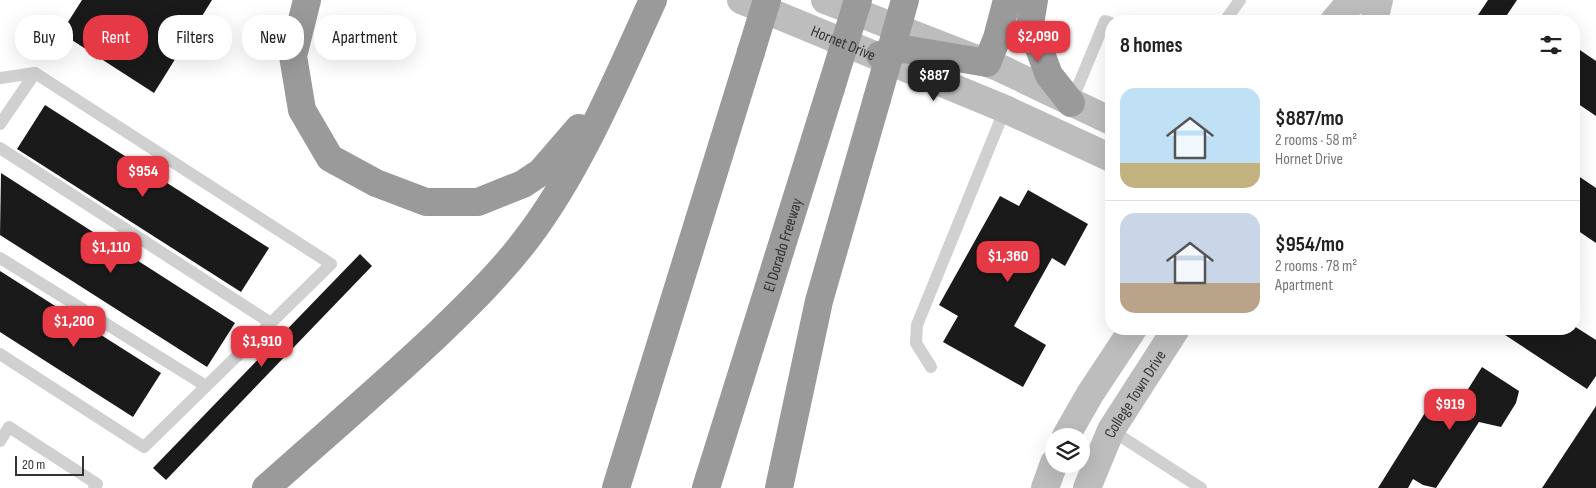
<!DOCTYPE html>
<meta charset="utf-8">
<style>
body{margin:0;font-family:"Sofia Sans Condensed",sans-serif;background:#f6f6f6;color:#222;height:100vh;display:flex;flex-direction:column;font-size:19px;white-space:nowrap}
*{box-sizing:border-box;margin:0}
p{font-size:16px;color:#767676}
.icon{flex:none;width:28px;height:28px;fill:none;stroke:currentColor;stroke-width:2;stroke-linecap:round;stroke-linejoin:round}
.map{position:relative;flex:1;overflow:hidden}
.panel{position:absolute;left:1105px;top:15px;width:475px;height:320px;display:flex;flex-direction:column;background:#fff;border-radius:20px;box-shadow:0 5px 20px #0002}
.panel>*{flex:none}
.hud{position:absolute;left:15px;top:15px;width:475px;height:45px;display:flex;gap:10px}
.buttons{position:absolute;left:1045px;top:428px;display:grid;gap:10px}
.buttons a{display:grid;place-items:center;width:45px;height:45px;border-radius:50%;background:#fff;box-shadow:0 5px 20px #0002;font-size:25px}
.scale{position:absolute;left:15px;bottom:12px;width:69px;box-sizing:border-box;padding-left:5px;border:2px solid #333;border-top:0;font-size:14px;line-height:18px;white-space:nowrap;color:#333;-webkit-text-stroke:4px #fff;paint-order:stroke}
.price{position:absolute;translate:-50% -42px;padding:0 11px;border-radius:10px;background:#e63946;color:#fff;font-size:16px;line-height:32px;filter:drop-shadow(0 1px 2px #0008)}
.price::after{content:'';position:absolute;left:50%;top:30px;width:15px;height:11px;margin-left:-8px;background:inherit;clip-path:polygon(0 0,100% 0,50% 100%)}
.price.current{background:#222;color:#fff}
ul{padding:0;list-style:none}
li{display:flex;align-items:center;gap:15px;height:125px;padding:0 15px}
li+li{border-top:1px solid #e0e0e0}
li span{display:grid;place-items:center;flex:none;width:140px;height:100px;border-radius:15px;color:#555}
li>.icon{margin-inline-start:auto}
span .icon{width:60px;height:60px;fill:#fffc;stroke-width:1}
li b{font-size:21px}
h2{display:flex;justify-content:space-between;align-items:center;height:60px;padding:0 15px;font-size:21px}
.chip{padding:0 18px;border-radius:20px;background:#fff;box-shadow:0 5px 20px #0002;font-size:18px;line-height:45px}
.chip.current{background:#e63946;color:#fff}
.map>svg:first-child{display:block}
</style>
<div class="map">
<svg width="1596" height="488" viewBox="0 0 1596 488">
<rect width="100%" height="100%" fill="#fff"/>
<g fill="#1a1a1a">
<path d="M82,0h130l-58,93 -93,-60z"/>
<path d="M1488,0h29l-14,21h-29z"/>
<path d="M1574,46l22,15v55l-22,-15z"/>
<path d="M45,105l224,143 -28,44 -224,-143z"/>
<path d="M1,173l234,150 -28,44 -207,-132z"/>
<path d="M1574,173l22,15v55l-22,-15z"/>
<path d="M1028,190l60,34 -23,42 -13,-8 -38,68 32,19 -23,42 -80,-45 15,-26 -19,-11 61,-109 19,10z"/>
<path d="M360,254l12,12 -206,214 -13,-12z"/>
<path d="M0,271l161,102 -28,44 -133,-85z"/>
<path d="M1574,326l22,14v36l-9,13 -91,-60h78z"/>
<path d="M1482,367l37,24 -3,12 -15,24 -22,-5 -43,66 -13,-3 -10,-6 -5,9h-30l60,-96 20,13z"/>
<path d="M1596,406v82h-54z"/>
</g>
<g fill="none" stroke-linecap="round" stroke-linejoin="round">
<g stroke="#d0d0d0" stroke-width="12">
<path d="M1225,21l15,-21"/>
<path d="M0,78l35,-5 296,191 -187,183 -144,-93"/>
<path d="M1071,103l34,-82 6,2"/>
<path d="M0,124l35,-51"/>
<path d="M0,148l271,175"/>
<path d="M0,258l206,128"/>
<path d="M931,367l-15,-24 1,-18 88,-216"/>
<path d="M1111,430l90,58"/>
<path d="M0,441l9,-14 88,57 -3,4"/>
</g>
<g stroke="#bdbdbd" stroke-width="28">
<path id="s1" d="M741,0l264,109 106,49"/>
<path d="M825,0l175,68 111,53"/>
<path d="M1334,21l11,-13 11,-8"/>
<path d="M1374,21l5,-21"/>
<path d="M1066,436l24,-42 43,-65"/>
<path d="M1045,488l9,-25"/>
<path id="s2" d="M1087,488l24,-58 65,-101"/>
</g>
<g stroke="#9a9a9a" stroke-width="28">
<path d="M307,0l-14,56 9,54 28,48 46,25 50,19h52l45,-18 18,-12 38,-44"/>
<path d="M1034,0l-4,24 19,51 22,28"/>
<path d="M880,55l24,-6 83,14 10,-25 10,-38"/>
<path d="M266,488c57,-51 116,-101 172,-154 31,-30 63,-61 90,-97 51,-67 90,-160 125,-237"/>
<path d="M616,488l135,-436"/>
<path id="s3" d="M706,488l125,-400"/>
<path d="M779,488l40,-187 58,-202"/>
</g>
<g stroke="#9a9a9a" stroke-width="28">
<path d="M751,52l16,-52"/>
<path d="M831,88l27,-88"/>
<path d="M877,99l28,-99"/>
</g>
</g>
<g text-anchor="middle" stroke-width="5" stroke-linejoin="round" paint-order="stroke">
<g font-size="16" fill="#333" stroke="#fff">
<text dy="6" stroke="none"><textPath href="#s1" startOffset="111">Hornet Drive</textPath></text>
<text dy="6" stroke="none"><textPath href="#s3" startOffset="255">El Dorado Freeway</textPath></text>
<text dy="6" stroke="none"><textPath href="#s2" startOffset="106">College Town Drive</textPath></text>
</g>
</g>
</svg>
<div class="buttons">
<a><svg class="icon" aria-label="layers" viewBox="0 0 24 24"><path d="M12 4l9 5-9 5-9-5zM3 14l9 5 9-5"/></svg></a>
</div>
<div class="scale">20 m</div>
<b class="price" style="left:1038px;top:63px">$2,090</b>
<b class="price current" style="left:934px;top:102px">$887</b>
<b class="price" style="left:143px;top:198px">$954</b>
<b class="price" style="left:111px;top:274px">$1,110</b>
<b class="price" style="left:1008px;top:283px">$1,360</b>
<b class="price" style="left:74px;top:348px">$1,200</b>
<b class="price" style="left:262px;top:368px">$1,910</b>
<b class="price" style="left:1450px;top:431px">$919</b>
<div class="hud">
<a class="chip">Buy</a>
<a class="chip current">Rent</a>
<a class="chip">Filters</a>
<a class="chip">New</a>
<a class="chip">Apartment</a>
</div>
<section class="panel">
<h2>8 homes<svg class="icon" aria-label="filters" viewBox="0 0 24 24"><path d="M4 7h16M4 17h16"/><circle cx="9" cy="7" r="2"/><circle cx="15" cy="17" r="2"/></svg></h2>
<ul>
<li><span style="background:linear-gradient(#bfe0f5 75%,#c2b280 0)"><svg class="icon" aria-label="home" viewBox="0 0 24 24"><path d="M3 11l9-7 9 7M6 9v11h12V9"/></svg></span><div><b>$887/mo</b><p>2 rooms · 58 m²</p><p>Hornet Drive</p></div></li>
<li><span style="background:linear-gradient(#c9d6e8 70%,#b9a48a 0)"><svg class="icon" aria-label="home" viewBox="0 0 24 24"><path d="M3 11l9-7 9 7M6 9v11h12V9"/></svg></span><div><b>$954/mo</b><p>2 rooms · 78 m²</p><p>Apartment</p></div></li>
</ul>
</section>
</div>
